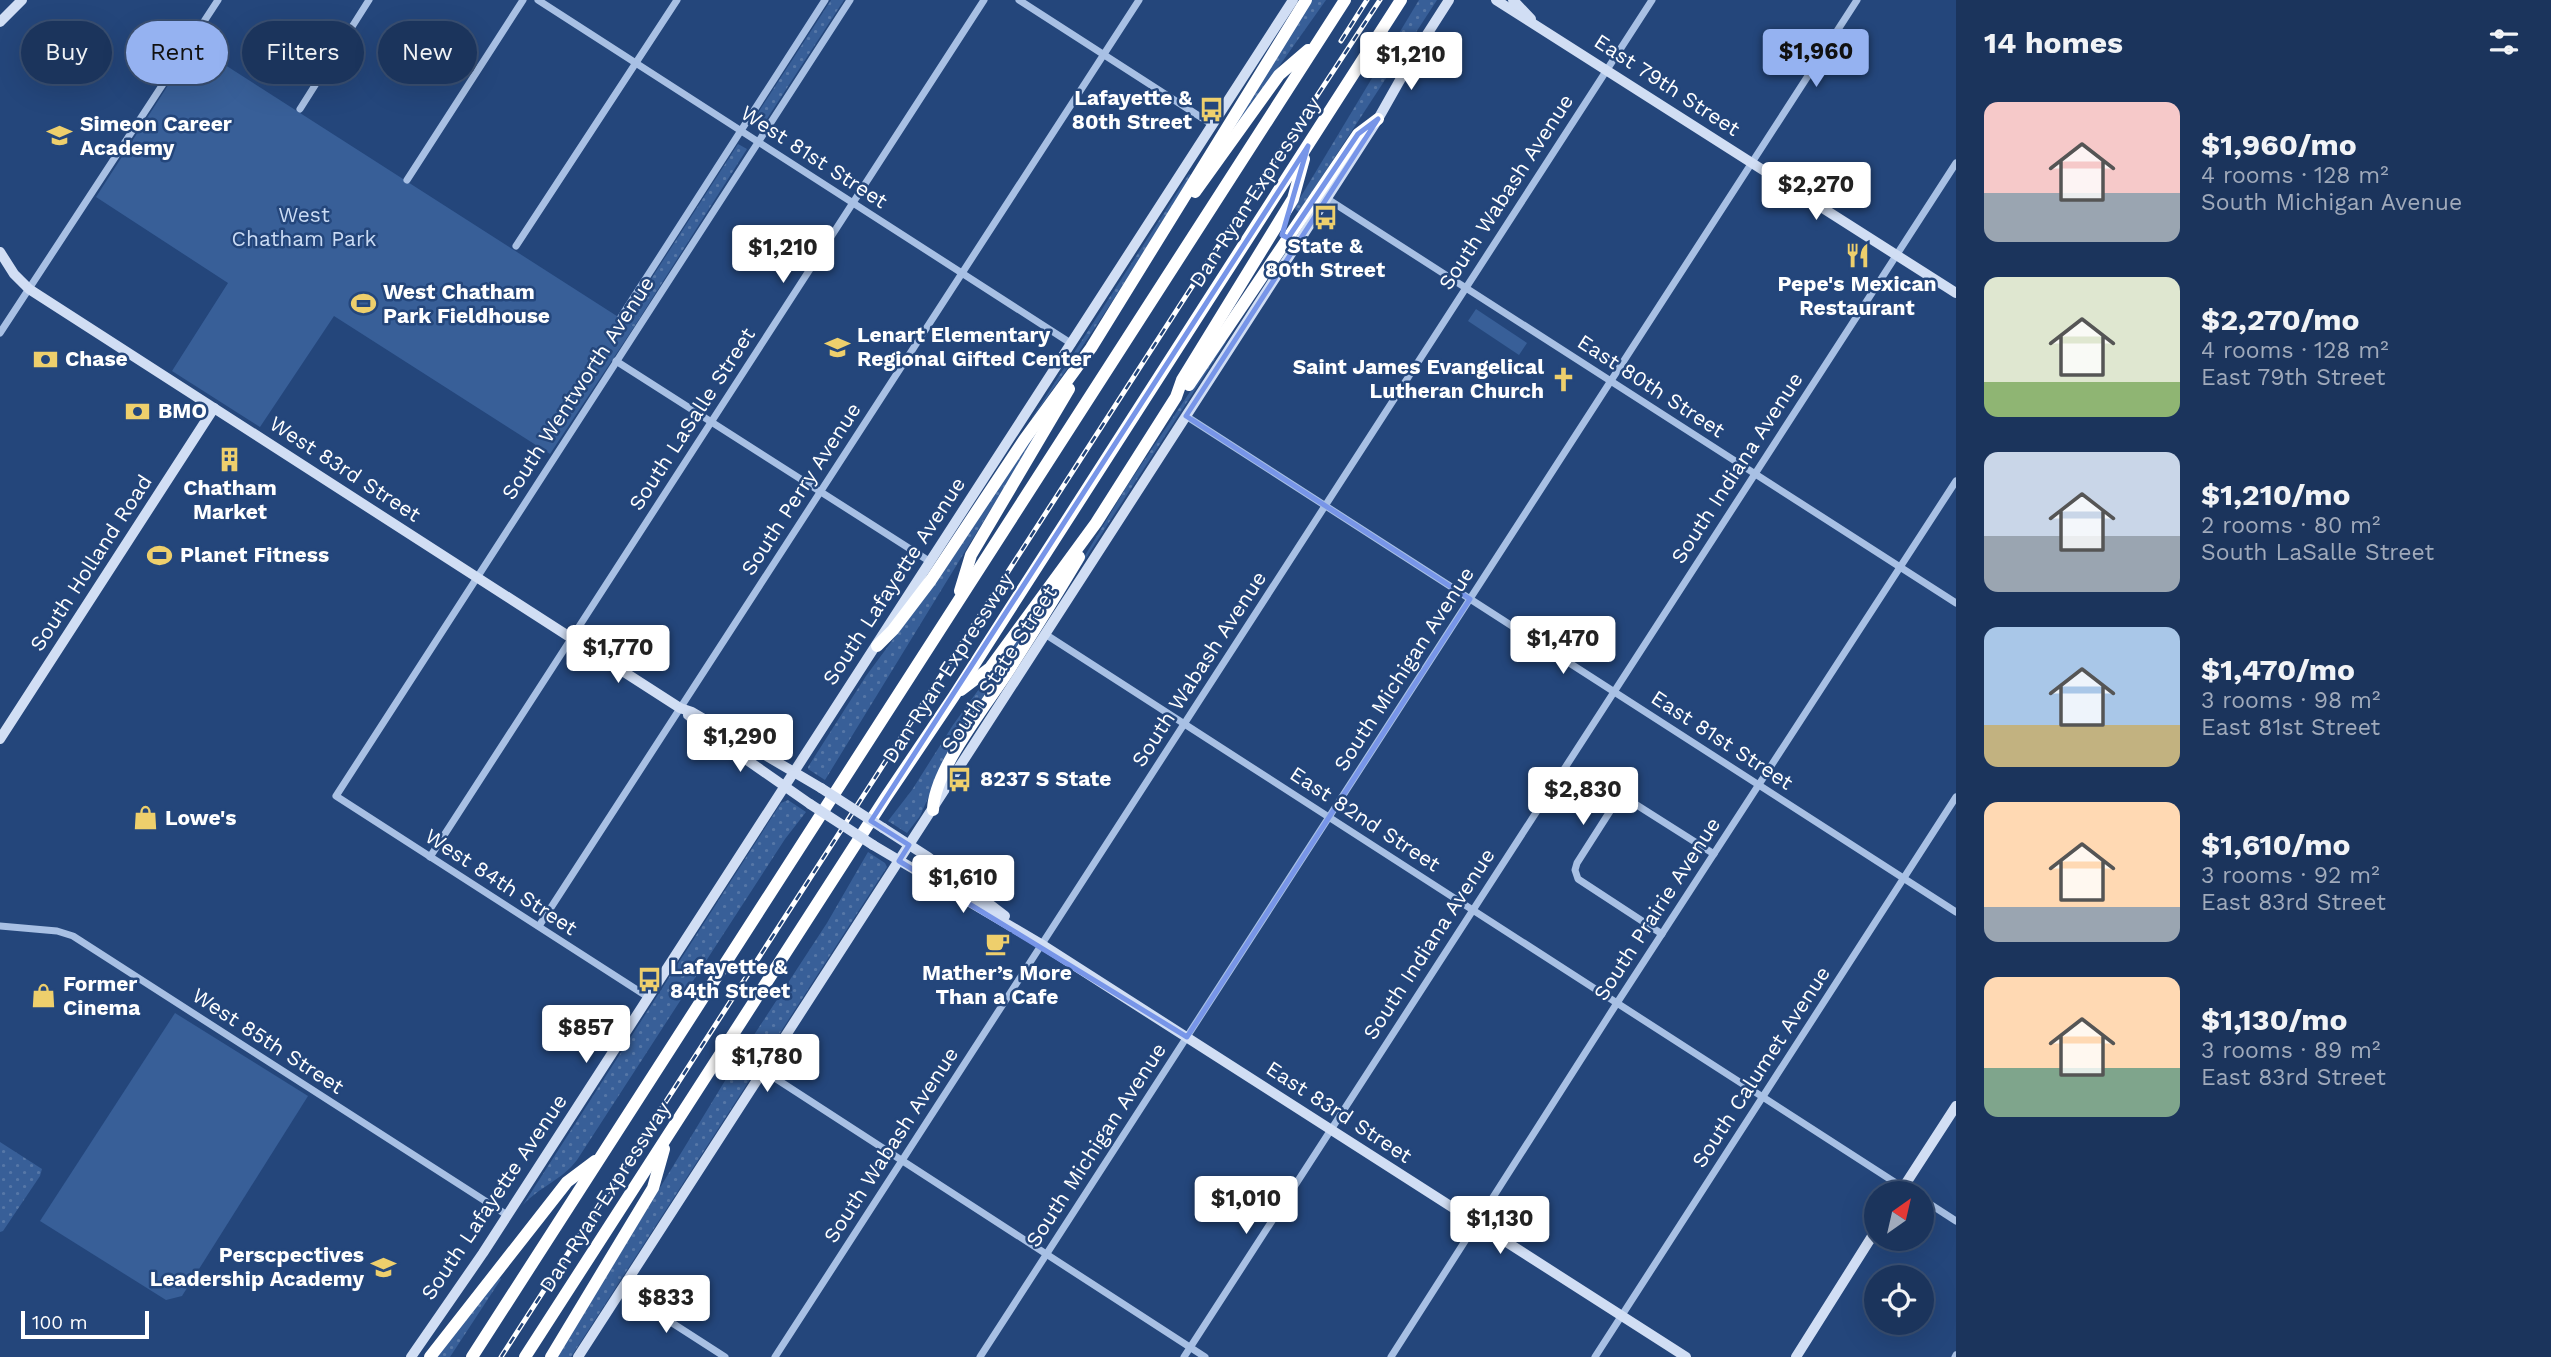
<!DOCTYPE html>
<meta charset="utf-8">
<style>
body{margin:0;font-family:"Work Sans",sans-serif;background:#243c62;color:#f1f3f6;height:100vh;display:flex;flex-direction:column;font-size:26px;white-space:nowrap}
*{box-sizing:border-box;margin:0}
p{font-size:23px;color:#a0aabb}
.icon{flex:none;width:38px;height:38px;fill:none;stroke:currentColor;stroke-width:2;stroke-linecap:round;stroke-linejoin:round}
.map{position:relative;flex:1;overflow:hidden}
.details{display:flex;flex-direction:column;background:#1b345c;width:595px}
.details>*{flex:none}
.top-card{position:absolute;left:21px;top:21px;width:665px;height:63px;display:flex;gap:14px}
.needle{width:46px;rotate:34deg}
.fabs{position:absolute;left:1864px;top:1181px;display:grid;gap:14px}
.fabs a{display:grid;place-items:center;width:70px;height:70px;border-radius:50%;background:#1b345c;box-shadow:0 7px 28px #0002,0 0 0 2px #394f72;font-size:35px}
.scale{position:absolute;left:21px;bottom:18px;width:128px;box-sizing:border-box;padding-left:7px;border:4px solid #fff;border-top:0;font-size:19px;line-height:24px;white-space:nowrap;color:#fff;-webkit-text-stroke:5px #24467b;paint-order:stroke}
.price{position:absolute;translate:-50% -60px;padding:0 16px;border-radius:7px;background:#fff;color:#222;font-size:23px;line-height:46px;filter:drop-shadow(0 2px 4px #0008)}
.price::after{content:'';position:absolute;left:50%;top:42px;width:21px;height:16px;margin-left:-10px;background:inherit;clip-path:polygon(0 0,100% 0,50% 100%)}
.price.on{background:#95b2f1;color:#111}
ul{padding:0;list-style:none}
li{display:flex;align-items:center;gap:21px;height:175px;padding:0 28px}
li span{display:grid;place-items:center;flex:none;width:196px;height:140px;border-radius:14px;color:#555}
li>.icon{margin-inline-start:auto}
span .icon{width:84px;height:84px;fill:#fffc;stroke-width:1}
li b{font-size:30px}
h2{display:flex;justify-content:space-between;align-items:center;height:84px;padding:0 28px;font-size:30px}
.tag{padding:0 24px;border-radius:32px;background:#1b345c;box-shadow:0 7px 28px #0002,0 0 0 2px #394f72;font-size:24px;line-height:63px}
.tag.on{background:#95b2f1;color:#111}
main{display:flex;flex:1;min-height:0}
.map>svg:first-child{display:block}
</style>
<main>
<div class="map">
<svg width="1956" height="1357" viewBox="0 0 1956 1357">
<defs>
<pattern id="grass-dots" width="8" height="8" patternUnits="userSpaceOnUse" patternTransform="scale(1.75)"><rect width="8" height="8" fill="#385f98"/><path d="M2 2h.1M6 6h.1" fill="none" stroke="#5677a7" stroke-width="1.8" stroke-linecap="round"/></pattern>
</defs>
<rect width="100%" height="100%" fill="#24467b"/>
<g fill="url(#grass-dots)">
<path d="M831,0h13l-83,128 -9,-6z"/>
<path d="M1312,0h14l-109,154z"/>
<path d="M1419,0h18l-138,212 -5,-4z"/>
<path d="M738,144l9,5 -113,178 -10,-6z"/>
<path d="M1189,174l2,1c-51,84 -103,167 -161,246z"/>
<path d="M1224,341l2,1 -153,236 -1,-1 55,-91z"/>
<path d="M1033,435l2,2 -210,343 -17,-11v-2l58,-91 80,-108z"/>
<path d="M1047,595l2,2 -116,190 -13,29 -13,17 -19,-12 24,-31 41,-65z"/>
<path d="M788,800l18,12 -21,27 -208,321c-15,20 -38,27 -54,45l258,-402z"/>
<path d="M868,852l17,11 2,4 -316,490h-14l180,-296 90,-138z"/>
<path d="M0,1142l42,27 -2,7 -37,55 -3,1z"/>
<path d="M498,1277l3,2 -51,78h-13z"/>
</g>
<g fill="#385f98">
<path d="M194,45l440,282 -84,127 -216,-138 -74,111 -88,-56 56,-88 -132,-86z"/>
<path d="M1476,309l51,34 -8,12 -51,-34z"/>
<path d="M175,1013l133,83 -126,200 -16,4 -126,-79z"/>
</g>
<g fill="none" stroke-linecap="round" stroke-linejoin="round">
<g stroke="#a8c0e4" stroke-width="7">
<path d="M538,0l534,344"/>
<path d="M1019,0l194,125"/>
<path d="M300,109l69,-109"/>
<path d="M407,180l116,-180"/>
<path d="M1326,198l630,405"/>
<path d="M516,246l161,-246"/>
<path d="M621,317l204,-317"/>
<path d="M0,333l218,-333"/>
<path d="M616,361l313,200"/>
<path d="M1186,416l770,496"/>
<path d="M1045,634l868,560"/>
<path d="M430,857l554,-857"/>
<path d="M0,926l57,5 16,5 434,279"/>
<path d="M539,926l600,-926"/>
<path d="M1662,934l-84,-55 -3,-9 2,-7 37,-58 8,-5 10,2 82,52"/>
<path d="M648,997l-312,-201 514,-796"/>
<path d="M764,1071l441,286"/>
<path d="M1922,1199l34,22"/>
<path d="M621,1290l104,67"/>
<path d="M775,1357l877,-1357"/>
<path d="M980,1357l877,-1357"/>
<path d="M1184,1357l772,-1194"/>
<path d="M1391,1357l226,-354 339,-522"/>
<path d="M1595,1357l361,-560"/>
<path d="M1955,1357l1,-2"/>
</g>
<g stroke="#d1def4" stroke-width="10">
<path d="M1496,0l460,293"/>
<path d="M1513,0l18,19"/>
<path d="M0,22l22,-22"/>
<path d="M0,252l14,22 15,15 651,419 12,4 129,76"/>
<path d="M688,715l26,22 96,67"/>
<path d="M0,739l214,-331"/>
<path d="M883,828l45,29 77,59"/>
<path d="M873,845l168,99 645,413"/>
<path d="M1899,1194l57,-88"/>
<path d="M411,1357l72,-104 810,-1253"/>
<path d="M578,1357l800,-1238 39,-69 32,-50"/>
<path d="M1796,1357l80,-127"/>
</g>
<g stroke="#fff" stroke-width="12">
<path d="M1195,192l84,-117 29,-25"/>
<path d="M1189,385l169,-251 20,-15"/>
<path d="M960,591l11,-36 98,-166"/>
<path d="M877,646l16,-16 38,-50 93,-140 67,-92 215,-348"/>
<path d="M961,690l29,-22 106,-145 80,-126 6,-17 111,-181 11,-40"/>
<path d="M933,810c1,-40 52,-103 74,-137 25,-39 49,-77 72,-116"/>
<path d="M430,1357l137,-175 28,-21"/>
<path d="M472,1357l873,-1357"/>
<path d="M525,1357l361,-560 68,-101 447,-696"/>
<path d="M551,1357l102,-169 11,-39"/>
</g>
<defs>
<g id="rail">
<path d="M1341,41l26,-41"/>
<path d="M501,1357l714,-1106 165,-251"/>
</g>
</defs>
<use href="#rail" stroke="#fff" stroke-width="5"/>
<use href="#rail" stroke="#24467b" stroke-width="2.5" stroke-dasharray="8" stroke-linecap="butt"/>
<g stroke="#d1def4" stroke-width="10">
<path d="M821,788l62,40"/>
<path d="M810,804l63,41"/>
</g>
</g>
<path fill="none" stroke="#7795e8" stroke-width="5" stroke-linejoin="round" d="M1378,119l-192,297 284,183 -283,438 -288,-176 10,-16 -38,-24 437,-675 -26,89 6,3 70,-104z"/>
<defs>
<symbol id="bus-bare" viewBox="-9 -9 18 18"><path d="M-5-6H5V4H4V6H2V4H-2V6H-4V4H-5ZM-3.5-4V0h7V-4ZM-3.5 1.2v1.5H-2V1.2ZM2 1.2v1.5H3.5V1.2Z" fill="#eecf6c" stroke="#24467b" stroke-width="2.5" paint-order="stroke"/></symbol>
<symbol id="school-bare" viewBox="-9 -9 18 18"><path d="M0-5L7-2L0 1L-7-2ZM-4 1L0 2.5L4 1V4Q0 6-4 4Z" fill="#eecf6c" stroke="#24467b" stroke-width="2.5" paint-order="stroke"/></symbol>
<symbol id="restaurant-bare" viewBox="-9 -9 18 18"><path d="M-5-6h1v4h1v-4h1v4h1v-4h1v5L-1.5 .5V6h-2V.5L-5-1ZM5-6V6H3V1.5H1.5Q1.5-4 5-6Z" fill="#eecf6c" stroke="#24467b" stroke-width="2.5" paint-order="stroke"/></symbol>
<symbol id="stadium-bare" viewBox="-9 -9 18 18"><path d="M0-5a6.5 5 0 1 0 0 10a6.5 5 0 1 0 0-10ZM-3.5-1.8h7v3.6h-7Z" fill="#eecf6c" stroke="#24467b" stroke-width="2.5" paint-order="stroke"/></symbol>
<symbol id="bank-bare" viewBox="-9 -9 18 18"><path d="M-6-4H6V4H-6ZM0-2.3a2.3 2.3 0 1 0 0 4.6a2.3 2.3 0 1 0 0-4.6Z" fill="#eecf6c" stroke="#24467b" stroke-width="2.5" paint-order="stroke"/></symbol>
<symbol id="church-bare" viewBox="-9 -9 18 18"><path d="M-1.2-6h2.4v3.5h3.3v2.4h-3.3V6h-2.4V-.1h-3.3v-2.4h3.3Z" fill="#eecf6c" stroke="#24467b" stroke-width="2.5" paint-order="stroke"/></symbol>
<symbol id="building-bare" viewBox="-9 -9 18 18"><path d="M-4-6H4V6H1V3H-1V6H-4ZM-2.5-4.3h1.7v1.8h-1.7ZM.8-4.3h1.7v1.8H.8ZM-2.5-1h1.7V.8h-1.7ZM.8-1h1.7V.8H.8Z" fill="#eecf6c" stroke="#24467b" stroke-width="2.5" paint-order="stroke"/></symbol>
<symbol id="shop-bare" viewBox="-9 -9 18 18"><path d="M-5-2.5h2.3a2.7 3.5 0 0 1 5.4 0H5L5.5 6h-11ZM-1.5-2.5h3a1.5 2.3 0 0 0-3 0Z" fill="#eecf6c" stroke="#24467b" stroke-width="2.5" paint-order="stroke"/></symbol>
<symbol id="cafe-bare" viewBox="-9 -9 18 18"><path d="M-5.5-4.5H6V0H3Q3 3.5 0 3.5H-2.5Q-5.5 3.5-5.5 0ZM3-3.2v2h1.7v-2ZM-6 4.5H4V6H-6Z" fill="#eecf6c" stroke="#24467b" stroke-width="2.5" paint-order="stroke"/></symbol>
</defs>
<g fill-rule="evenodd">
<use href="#bus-bare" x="1194" y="92" width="35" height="35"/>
<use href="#school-bare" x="42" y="118" width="35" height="35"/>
<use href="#bus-bare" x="1308" y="200" width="35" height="35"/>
<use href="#restaurant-bare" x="1840" y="238" width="35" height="35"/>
<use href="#stadium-bare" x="346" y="286" width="35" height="35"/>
<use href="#school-bare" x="820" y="330" width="35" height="35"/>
<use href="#bank-bare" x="28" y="342" width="35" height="35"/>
<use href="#church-bare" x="1546" y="362" width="35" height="35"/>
<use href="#bank-bare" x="120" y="394" width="35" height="35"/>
<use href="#building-bare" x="212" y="442" width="35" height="35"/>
<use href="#stadium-bare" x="142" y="538" width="35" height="35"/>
<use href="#bus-bare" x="942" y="762" width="35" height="35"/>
<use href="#shop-bare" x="128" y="800" width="35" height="35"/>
<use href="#cafe-bare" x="980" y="926" width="35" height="35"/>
<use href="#bus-bare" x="632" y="962" width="35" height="35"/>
<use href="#shop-bare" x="26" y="978" width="35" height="35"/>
<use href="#school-bare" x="366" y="1250" width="35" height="35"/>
</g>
<g text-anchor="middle" stroke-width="5" stroke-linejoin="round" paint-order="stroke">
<g font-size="21" fill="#fff" stroke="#24467b">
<text transform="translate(1667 85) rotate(33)" y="7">East 79th Street</text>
<text transform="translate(814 157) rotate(33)" y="7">West 81st Street</text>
<text transform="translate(1255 192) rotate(-57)" y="7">Dan Ryan Expressway</text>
<text transform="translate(1506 192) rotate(-57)" y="7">South Wabash Avenue</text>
<text transform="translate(1651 386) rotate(33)" y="7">East 80th Street</text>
<text transform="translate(578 388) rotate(-57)" y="7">South Wentworth Avenue</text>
<text transform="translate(692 419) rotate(-57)" y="7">South LaSalle Street</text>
<text transform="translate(1737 468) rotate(-57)" y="7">South Indiana Avenue</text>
<text transform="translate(345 469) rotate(33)" y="7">West 83rd Street</text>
<text transform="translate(801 489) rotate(-57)" y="7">South Perry Avenue</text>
<text transform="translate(91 563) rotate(-57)" y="7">South Holland Road</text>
<text transform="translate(894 581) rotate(-57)" y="7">South Lafayette Avenue</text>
<text transform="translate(948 668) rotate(-57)" y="7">Dan Ryan Expressway</text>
<text transform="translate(999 669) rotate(-57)" y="7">South State Street</text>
<text transform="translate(1199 669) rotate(-57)" y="7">South Wabash Avenue</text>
<text transform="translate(1404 669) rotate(-57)" y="7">South Michigan Avenue</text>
<text transform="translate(1722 740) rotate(33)" y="7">East 81st Street</text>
<text transform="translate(1365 819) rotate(33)" y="7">East 82nd Street</text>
<text transform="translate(501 882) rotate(33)" y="7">West 84th Street</text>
<text transform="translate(1657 909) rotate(-57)" y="7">South Prairie Avenue</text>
<text transform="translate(1429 944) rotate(-57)" y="7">South Indiana Avenue</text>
<text transform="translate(268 1041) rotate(33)" y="7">West 85th Street</text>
<text transform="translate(1761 1067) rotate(-57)" y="7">South Calumet Avenue</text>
<text transform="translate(1339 1112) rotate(33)" y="7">East 83rd Street</text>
<text transform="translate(891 1145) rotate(-57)" y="7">South Wabash Avenue</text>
<text transform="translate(1096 1145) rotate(-57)" y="7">South Michigan Avenue</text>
<text transform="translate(494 1197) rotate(-56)" y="7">South Lafayette Avenue</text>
<text transform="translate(605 1197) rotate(-57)" y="7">Dan Ryan Expressway</text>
</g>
<g font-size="21" font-weight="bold" fill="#fff" stroke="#24467b" text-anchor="start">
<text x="1192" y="105" text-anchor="end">Lafayette &amp;<tspan x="1192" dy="24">80th Street</tspan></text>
<text x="80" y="131">Simeon Career<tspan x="80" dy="24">Academy</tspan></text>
<text x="1325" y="253" text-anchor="middle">State &amp;<tspan x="1325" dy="24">80th Street</tspan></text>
<text x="1857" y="291" text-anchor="middle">Pepe's Mexican<tspan x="1857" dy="24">Restaurant</tspan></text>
<text x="383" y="299">West Chatham<tspan x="383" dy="24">Park Fieldhouse</tspan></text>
<text x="857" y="342">Lenart Elementary<tspan x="857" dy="24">Regional Gifted Center</tspan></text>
<text x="65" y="366">Chase</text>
<text x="1544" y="374" text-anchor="end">Saint James Evangelical<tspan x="1544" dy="24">Lutheran Church</tspan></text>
<text x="158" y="418">BMO</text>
<text x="230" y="495" text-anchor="middle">Chatham<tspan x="230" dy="24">Market</tspan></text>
<text x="180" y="562">Planet Fitness</text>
<text x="980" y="786">8237 S State</text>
<text x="165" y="825">Lowe's</text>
<text x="670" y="974">Lafayette &amp;<tspan x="670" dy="24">84th Street</tspan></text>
<text x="997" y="980" text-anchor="middle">Mather’s More<tspan x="997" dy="24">Than a Cafe</tspan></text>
<text x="63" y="991">Former<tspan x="63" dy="24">Cinema</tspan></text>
<text x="364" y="1262" text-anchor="end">Perscpectives<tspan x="364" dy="24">Leadership Academy</tspan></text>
</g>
<g font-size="21" fill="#cadbf4" stroke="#24467b">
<text x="304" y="222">West<tspan x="304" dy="24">Chatham Park</tspan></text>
</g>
</g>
</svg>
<div class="fabs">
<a><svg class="needle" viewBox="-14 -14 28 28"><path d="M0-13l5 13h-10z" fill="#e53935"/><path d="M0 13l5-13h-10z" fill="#a0aabb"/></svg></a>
<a><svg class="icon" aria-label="locate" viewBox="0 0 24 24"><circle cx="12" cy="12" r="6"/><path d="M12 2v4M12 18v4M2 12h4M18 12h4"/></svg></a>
</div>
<div class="scale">100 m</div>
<b class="price on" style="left:1816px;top:89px">$1,960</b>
<b class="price" style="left:1411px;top:92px">$1,210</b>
<b class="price" style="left:1816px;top:222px">$2,270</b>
<b class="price" style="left:783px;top:285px">$1,210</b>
<b class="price" style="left:1563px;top:676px">$1,470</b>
<b class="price" style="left:618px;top:685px">$1,770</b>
<b class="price" style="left:740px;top:774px">$1,290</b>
<b class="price" style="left:1583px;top:827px">$2,830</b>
<b class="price" style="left:963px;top:915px">$1,610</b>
<b class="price" style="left:586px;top:1065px">$857</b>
<b class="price" style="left:767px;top:1094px">$1,780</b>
<b class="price" style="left:1246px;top:1236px">$1,010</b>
<b class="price" style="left:1500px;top:1256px">$1,130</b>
<b class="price" style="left:666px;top:1335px">$833</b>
<div class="top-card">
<a class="tag">Buy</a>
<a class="tag on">Rent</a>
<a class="tag">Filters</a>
<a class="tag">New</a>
</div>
</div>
<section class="details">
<h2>14 homes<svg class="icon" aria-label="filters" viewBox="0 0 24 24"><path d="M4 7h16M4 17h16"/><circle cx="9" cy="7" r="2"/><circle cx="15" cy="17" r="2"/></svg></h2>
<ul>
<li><span style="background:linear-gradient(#f6c9c9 65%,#9aa5b1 0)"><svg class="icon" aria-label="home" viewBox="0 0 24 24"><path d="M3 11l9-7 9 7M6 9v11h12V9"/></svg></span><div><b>$1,960/mo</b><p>4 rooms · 128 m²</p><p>South Michigan Avenue</p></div></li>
<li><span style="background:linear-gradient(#dfe7d0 75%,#8fb573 0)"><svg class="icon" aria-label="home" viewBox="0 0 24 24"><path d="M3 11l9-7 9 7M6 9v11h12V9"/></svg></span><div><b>$2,270/mo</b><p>4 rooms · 128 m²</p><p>East 79th Street</p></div></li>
<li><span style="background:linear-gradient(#c9d6e8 60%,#9aa5b1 0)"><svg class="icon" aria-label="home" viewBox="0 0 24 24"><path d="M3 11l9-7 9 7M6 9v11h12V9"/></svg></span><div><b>$1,210/mo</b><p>2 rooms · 80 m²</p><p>South LaSalle Street</p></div></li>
<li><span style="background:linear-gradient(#a9c7e8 70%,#c2b280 0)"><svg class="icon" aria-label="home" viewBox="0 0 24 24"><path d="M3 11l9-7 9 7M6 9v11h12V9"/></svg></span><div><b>$1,470/mo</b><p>3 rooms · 98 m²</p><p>East 81st Street</p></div></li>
<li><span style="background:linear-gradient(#ffd9b3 75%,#9aa5b1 0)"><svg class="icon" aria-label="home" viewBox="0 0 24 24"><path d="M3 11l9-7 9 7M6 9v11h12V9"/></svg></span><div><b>$1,610/mo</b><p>3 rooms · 92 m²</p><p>East 83rd Street</p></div></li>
<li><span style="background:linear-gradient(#ffd9b3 65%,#7fa58c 0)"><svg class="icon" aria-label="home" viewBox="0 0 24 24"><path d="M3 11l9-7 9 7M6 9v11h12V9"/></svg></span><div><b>$1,130/mo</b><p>3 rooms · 89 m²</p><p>East 83rd Street</p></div></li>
</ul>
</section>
</main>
